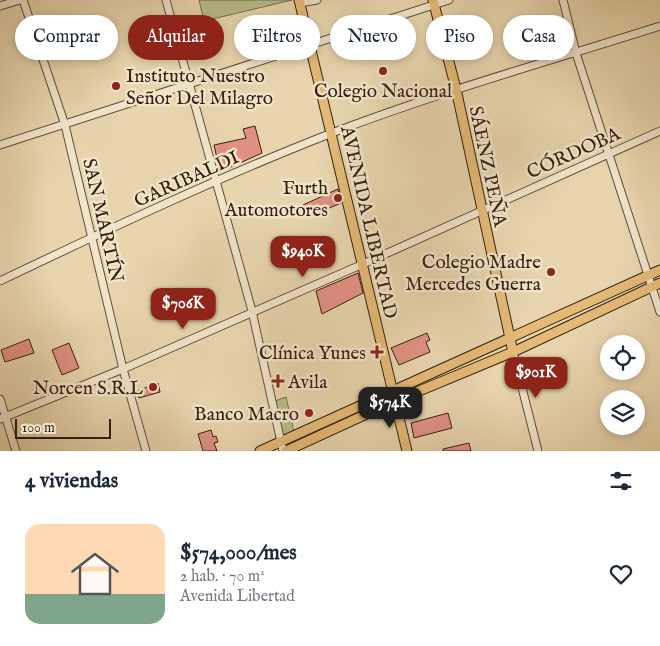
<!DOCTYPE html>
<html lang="es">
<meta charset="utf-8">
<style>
body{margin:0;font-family:"IM FELL English",serif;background:#f6f6f7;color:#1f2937;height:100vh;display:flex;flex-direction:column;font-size:19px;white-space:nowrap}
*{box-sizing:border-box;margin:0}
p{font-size:16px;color:#747a83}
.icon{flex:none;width:28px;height:28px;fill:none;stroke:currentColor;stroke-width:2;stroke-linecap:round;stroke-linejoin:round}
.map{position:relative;height:451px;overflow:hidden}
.sheet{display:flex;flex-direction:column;background:#fff;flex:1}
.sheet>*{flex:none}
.banner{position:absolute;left:15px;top:15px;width:630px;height:45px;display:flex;gap:10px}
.tools{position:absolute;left:600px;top:335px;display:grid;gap:10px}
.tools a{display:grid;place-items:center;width:45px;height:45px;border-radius:50%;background:#fff;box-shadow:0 2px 8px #0003;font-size:25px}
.scale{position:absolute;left:15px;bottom:12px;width:96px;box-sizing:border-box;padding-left:5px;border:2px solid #382011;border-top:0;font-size:14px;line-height:18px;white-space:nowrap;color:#382011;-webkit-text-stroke:4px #f0e4ca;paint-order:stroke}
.price{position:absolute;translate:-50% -42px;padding:0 11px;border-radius:10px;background:#8f2418;color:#fff;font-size:16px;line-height:32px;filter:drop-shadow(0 1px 2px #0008)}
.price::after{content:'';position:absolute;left:50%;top:30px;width:15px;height:11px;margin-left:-8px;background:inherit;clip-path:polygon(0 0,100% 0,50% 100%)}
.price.current{background:#222;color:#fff}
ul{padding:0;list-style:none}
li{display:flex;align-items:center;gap:15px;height:125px;padding:0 25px}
li span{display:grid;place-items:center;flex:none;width:140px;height:100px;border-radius:15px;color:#555}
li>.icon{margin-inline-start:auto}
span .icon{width:60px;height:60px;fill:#fffc;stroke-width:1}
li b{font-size:21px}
h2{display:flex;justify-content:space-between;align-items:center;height:60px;padding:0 25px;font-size:21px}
.tag{padding:0 18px;border-radius:22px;background:#fff;box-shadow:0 2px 8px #0003;font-size:18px;line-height:45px}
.tag.current{background:#8f2418;color:#fff}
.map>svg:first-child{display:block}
</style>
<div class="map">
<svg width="660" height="451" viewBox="0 0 660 451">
<rect width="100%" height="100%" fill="#e8d5ae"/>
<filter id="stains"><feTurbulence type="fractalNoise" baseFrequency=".004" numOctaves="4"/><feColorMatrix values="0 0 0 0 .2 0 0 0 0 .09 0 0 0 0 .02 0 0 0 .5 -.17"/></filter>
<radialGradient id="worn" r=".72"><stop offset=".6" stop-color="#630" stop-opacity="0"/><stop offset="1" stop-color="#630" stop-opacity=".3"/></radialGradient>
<g fill="#b6bd8a" stroke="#776e4e">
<path d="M199,0h93l-88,21z"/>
<path d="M286,397l8,35 -13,5 -9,-35z"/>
</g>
<g fill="#e19184" stroke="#382011">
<path d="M255,126l7,27 -42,19 -6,-27 32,-7 -3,-9z"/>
<path d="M338,189l3,14 -33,14 -5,-12z"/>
<path d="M358,273l5,20 -41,21 -6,-23z"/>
<path d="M427,333l3,7 -4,2 4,10 -31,13 -8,-17z"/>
<path d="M29,339l5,14 -29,9 -4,-12z"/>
<path d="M69,343l10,25 -17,7 -10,-25z"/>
<path d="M158,383l2,9 -21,6 -2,-7z"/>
<path d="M448,413l4,15 -38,10 -3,-15z"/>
<path d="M211,430l2,7 3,-1 2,6 -4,1 3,8h-14l-5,-17z"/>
<path d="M469,443l2,8h-28v-2z"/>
</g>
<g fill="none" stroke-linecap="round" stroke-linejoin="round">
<defs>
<g id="minor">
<path d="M23,0l42,125 58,244 23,82"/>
<path d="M166,0l86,311 31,140"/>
<path d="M563,0l13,53 84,259"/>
<path d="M300,3l17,-3"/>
<path d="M0,6l20,-6"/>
<path d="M0,145l449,-145"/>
<path d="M0,281c109,-52 219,-104 332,-148 107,-41 218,-72 328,-107"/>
<path d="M513,352l25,99"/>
<path d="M0,399l16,52"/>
<path d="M0,419l123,-50 240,-105 297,-133"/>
</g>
<g id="major">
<path d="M299,0l108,451"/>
<path d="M433,0l23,89 57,263"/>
<path d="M260,451l400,-181"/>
<path d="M286,451l109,-50 118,-49 147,-69"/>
</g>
</defs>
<use href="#minor" stroke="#644d38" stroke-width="9"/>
<use href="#major" stroke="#382011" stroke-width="11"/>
<use href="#minor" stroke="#f0e4ca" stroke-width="7"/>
<use href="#major" stroke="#e4ba77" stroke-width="9"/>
</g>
<g fill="#8f2418" stroke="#f0e4ca" stroke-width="2">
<circle cx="383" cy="71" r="5"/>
<circle cx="116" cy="86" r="5"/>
<circle cx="338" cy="198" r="5"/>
<circle cx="551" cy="272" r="5"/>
<path d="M374.5 344.5h5v5h5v5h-5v5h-5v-5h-5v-5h5z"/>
<path d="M275.5 373.5h5v5h5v5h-5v5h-5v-5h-5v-5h5z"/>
<circle cx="153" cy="387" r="5"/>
<circle cx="309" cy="413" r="5"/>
</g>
<g text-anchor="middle" stroke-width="5" stroke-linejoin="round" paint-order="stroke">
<g font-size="19" fill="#382011" stroke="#f0e4ca" text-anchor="end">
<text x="126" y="82" text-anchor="start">Instituto Nuestro<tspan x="126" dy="22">Señor Del Milagro</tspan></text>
<text x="383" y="97" text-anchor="middle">Colegio Nacional</text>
<text x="328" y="194">Furth<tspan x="328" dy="22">Automotores</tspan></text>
<text x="541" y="268">Colegio Madre<tspan x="541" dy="22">Mercedes Guerra</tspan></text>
<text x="366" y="359">Clínica Yunes</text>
<text x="288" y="388" text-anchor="start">Avila</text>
<text x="143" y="394">Norcen S.R.L</text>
<text x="299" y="420">Banco Macro</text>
</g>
<g font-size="19" fill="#382011" stroke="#f0e4ca">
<text transform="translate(573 152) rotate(-24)" y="7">CÓRDOBA</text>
<text transform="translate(489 166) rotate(78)" y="7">SÁENZ PEÑA</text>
<text transform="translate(186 178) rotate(-24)" y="7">GARIBALDI</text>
<text transform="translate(104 220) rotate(77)" y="7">SAN MARTÍN</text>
<text transform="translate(370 222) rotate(77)" y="7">AVENIDA LIBERTAD</text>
</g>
</g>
<rect width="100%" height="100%" filter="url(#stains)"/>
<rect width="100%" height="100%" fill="url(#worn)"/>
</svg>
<div class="tools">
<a><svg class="icon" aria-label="locate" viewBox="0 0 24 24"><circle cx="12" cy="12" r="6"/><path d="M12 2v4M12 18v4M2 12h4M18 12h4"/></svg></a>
<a><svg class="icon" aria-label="layers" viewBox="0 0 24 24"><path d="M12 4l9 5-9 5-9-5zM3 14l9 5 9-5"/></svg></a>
</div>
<div class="scale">100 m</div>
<b class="price" style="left:303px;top:278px">$940K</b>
<b class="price" style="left:183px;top:330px">$706K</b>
<b class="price" style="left:536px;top:399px">$901K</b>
<b class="price current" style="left:390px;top:429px">$574K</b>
<div class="banner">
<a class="tag">Comprar</a>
<a class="tag current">Alquilar</a>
<a class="tag">Filtros</a>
<a class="tag">Nuevo</a>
<a class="tag">Piso</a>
<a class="tag">Casa</a>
</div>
</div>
<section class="sheet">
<h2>4 viviendas<svg class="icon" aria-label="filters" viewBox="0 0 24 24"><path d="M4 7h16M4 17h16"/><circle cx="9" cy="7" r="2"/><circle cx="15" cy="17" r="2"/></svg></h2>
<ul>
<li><span style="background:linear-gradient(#ffd9b3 70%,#7fa58c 0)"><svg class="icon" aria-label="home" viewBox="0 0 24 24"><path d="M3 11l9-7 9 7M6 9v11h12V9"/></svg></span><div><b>$574,000/mes</b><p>2 hab. · 70 m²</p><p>Avenida Libertad</p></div><svg class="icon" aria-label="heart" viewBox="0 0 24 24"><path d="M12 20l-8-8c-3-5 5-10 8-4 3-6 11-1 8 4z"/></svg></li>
</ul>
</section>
